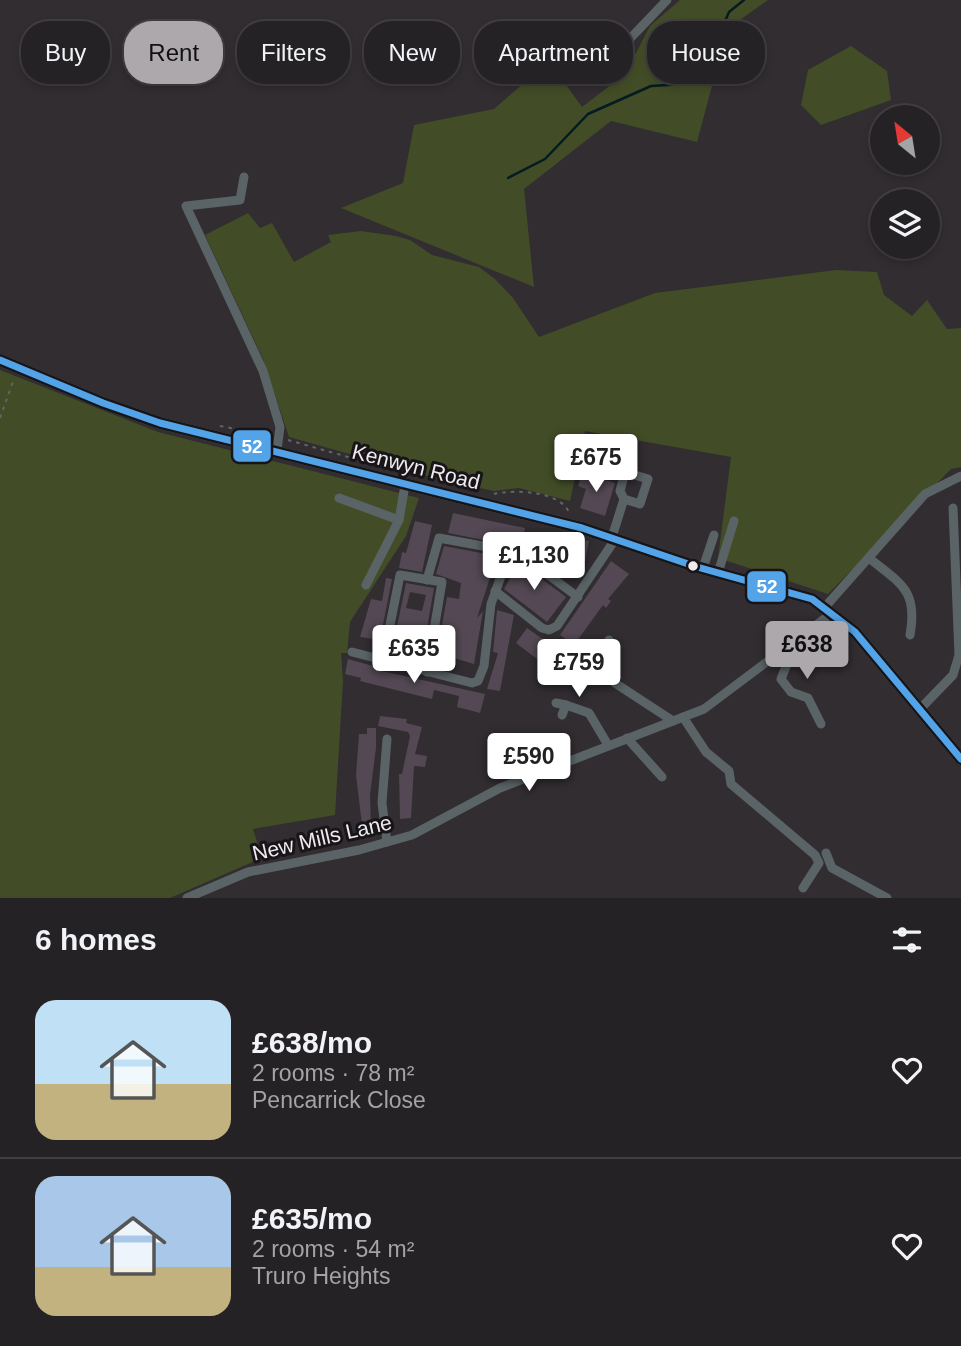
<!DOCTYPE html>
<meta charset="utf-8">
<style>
body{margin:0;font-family:Helvetica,sans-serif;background:#312f32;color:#f1f3f6;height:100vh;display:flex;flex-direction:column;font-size:26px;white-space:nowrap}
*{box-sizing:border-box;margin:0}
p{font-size:23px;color:#a3a4a7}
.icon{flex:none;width:38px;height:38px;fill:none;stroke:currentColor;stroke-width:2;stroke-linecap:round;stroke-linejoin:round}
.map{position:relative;height:898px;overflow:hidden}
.details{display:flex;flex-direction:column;background:#252225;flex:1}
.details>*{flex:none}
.top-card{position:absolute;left:21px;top:21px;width:920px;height:63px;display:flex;gap:14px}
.needle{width:46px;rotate:330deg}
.controls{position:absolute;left:870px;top:105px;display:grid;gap:14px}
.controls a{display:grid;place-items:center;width:70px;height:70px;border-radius:50%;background:#252225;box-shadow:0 4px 10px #0003,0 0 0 2px #423f42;font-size:35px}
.price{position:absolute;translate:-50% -60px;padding:0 16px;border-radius:7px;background:#fff;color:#222;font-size:23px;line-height:46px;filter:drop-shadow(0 2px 4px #0008)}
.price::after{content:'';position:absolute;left:50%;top:42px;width:21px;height:16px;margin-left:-10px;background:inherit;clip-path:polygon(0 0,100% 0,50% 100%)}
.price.on{background:#aca8ac;color:#111}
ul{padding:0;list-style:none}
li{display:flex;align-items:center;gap:21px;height:175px;padding:0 35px}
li+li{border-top:2px solid #423f42}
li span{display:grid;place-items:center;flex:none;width:196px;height:140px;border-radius:21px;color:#555}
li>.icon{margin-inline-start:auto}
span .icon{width:84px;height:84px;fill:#fffc;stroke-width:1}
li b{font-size:30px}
h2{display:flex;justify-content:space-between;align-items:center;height:84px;padding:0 35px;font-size:30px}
.chip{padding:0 24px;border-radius:28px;background:#252225;box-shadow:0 4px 10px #0003,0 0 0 2px #423f42;font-size:24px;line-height:63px}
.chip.on{background:#aca8ac;color:#111}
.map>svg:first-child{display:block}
</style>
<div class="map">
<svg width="961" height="898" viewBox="0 0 961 898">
<rect width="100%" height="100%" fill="#312d31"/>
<g fill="#424d27">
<path d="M680,0h88l-31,22 -21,49 -19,71 -86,-21 -87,68 10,98 -193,-79 62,-25 11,-58 80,-16 55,-48 33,46 43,-33 25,-48z"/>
<path d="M851,46l36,25 4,29 -70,25 -20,-20 7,-35z"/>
<path d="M248,213l12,15 12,-5 22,39 37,-20 -3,-7 33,-4 35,5 14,4 22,15 47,12 16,12 18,19 26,39 116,-44 181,-23 41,2 7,23 28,21 15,-16 20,29 14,-1v139l-10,2 -123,125 -110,-36 13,-101 -146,-26 -15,70 -51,-13 -25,3 -52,-11 -153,-43 -26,-78 -58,-124z"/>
<path d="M0,370l158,62 261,66 -13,38 -56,86 -3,31h-6l2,27 -8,135 -82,14 9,29 -92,40h-170z"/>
</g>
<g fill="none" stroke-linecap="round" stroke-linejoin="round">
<path stroke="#041b21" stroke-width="2.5" d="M508,178l37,-19 43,-45 63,-28 32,-2 25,-24 21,-48 15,-12"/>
</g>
<g fill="#534853" fill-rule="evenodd">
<path d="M582,473l33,10 -10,33 -25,-8 6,-19 -8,-3z"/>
<path d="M453,513l72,15 -5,19 -72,-14z"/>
<path d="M415,521l17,4 -10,47 -23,-4 3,-16 4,1z"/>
<path d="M554,536l35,5 -4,20 -9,-1 2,-9 -25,-6z"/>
<path d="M444,546l53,10 -20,62 6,-7 -9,53 -37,-11 10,-56 12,2 2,-16 -25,-9z"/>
<path d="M611,561l18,13 -21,25 3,2 -5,7 -3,-3 -29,40 -14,-10z"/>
<path d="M519,562l47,35 -19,25 -43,-33z"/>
<path d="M386,578l6,1 -12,61 -20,-3 11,-38 11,2z"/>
<path d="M406,583l28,5 -13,75 -30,-8zM410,592l16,3 -4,16 -16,-3z"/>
<path d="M497,610l17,5 -14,76 -13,-2 11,-36 -5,-1z"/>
<path d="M527,628l34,24 -8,13 -14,-9 -2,3 -21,-16z"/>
<path d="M348,659l25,7v3l112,25 -5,19 -23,-6 2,-11 -25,-6 -2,9 -72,-18 1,-3 -16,-4z"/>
<path d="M380,716l27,3 -1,4 16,4 -7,27 12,2 -2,11 -11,-1 -3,52 -11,1 -1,-45h3l8,-38 -2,-4 -30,-6z"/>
<path d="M367,728h9v20l-6,47 1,29 -9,1 -6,-50 3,-41h8z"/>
</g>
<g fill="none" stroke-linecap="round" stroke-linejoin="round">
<g stroke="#616567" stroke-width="2" stroke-dasharray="3.5 5" stroke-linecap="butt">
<path d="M0,418l14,-39"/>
<path d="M220,426l49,9"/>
<path d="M288,440l99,28"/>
<path d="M494,494c21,-5 69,-3 76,21"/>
</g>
<g stroke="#5a6366" stroke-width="9">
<path d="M622,47l45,-47"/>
<path d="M244,177l-4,23 -54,6 77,165 17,56 -3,23"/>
<path d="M339,498l60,22"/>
<path d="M612,537l12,-38 16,5 8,-25 -23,-7 -5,19 4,8"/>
<path d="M869,558c32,26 49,32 41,77"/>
<path d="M535,565l12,-14 24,4"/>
<path d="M703,568l11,-33"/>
<path d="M718,573l16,-52"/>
<path d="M427,580l12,-42 71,13"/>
<path d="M366,585l33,-65 6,-35"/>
<path d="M495,591l47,37 7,2 8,-4 59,-88"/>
<path d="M825,607l100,-113 36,-18"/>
<path d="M609,640l-14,25v5l78,51"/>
<path d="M783,651l4,13 -6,15 10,13 17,6 13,26"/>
<path d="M352,652l120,31 6,-2 6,-15 7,-62 19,-53 10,3 58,43"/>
<path d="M383,660l17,-85 42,7 -15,90"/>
<path d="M556,703l10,2 -4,10"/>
<path d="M566,705l23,8 19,32"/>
<path d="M920,709l33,-34 6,-20 -6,-147"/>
<path d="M683,717l23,35 23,19 2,13 84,71 4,8 -16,25"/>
<path d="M627,738l35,39"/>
<path d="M387,842l-5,-39 5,-64"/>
<path d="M826,853l6,15 55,30"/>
<path d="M187,898l61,-26 111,-22 53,-15 88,-47 204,-79 128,-96"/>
</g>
<path stroke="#616e70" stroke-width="12" d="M0,360l103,43 57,20 422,105 115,39 115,32 43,33 106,127"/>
<defs>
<path id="bus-1" d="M0,360l103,43 57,20 422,105 115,39 115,32 43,33 106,127"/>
</defs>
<use href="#bus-1" stroke="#181518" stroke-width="12"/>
<use href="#bus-1" stroke="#53a3e8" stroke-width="7"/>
</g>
<circle fill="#efeaee" stroke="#181518" stroke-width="2.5" cx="693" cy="566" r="6"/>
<g text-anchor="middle" stroke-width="6" stroke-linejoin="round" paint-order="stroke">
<g font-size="21" fill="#efeaee" stroke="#181518">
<text transform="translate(416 467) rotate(14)" y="7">Kenwyn Road</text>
<text transform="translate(322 838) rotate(-13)" y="7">New Mills Lane</text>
</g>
</g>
<g stroke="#181518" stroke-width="2.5">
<rect x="232" y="429" width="40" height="34" rx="7" fill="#53a3e8"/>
<rect x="746" y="570" width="41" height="33" rx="7" fill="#53a3e8"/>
</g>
<g font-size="19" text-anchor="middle" font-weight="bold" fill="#fff">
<text x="252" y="453">52</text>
<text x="767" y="593">52</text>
</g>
</svg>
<div class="controls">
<a><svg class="needle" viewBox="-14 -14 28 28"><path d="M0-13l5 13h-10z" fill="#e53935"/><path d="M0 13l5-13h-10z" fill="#a3a4a7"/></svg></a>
<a><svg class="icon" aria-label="layers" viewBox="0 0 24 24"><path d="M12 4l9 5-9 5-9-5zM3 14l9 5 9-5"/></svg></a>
</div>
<b class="price" style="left:596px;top:494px">£675</b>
<b class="price" style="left:534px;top:592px">£1,130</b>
<b class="price on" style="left:807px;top:681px">£638</b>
<b class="price" style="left:414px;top:685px">£635</b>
<b class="price" style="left:579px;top:699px">£759</b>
<b class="price" style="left:529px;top:793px">£590</b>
<div class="top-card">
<a class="chip">Buy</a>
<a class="chip on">Rent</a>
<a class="chip">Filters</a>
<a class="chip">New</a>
<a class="chip">Apartment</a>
<a class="chip">House</a>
</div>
</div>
<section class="details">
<h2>6 homes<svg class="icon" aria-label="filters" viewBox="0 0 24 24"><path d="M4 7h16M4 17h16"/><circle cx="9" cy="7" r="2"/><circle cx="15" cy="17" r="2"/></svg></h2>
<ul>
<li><span style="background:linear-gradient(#bfe0f5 60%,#c2b280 0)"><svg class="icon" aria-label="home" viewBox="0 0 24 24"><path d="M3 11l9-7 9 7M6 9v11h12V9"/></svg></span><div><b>£638/mo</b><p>2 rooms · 78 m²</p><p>Pencarrick Close</p></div><svg class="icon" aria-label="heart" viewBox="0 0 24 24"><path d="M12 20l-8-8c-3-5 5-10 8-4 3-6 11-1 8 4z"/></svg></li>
<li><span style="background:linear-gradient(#a9c7e8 65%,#c2b280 0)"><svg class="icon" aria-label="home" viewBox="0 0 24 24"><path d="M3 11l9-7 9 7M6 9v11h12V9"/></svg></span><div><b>£635/mo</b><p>2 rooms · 54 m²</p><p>Truro Heights</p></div><svg class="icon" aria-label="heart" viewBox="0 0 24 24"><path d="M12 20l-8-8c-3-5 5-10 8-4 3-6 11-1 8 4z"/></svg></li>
</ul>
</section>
